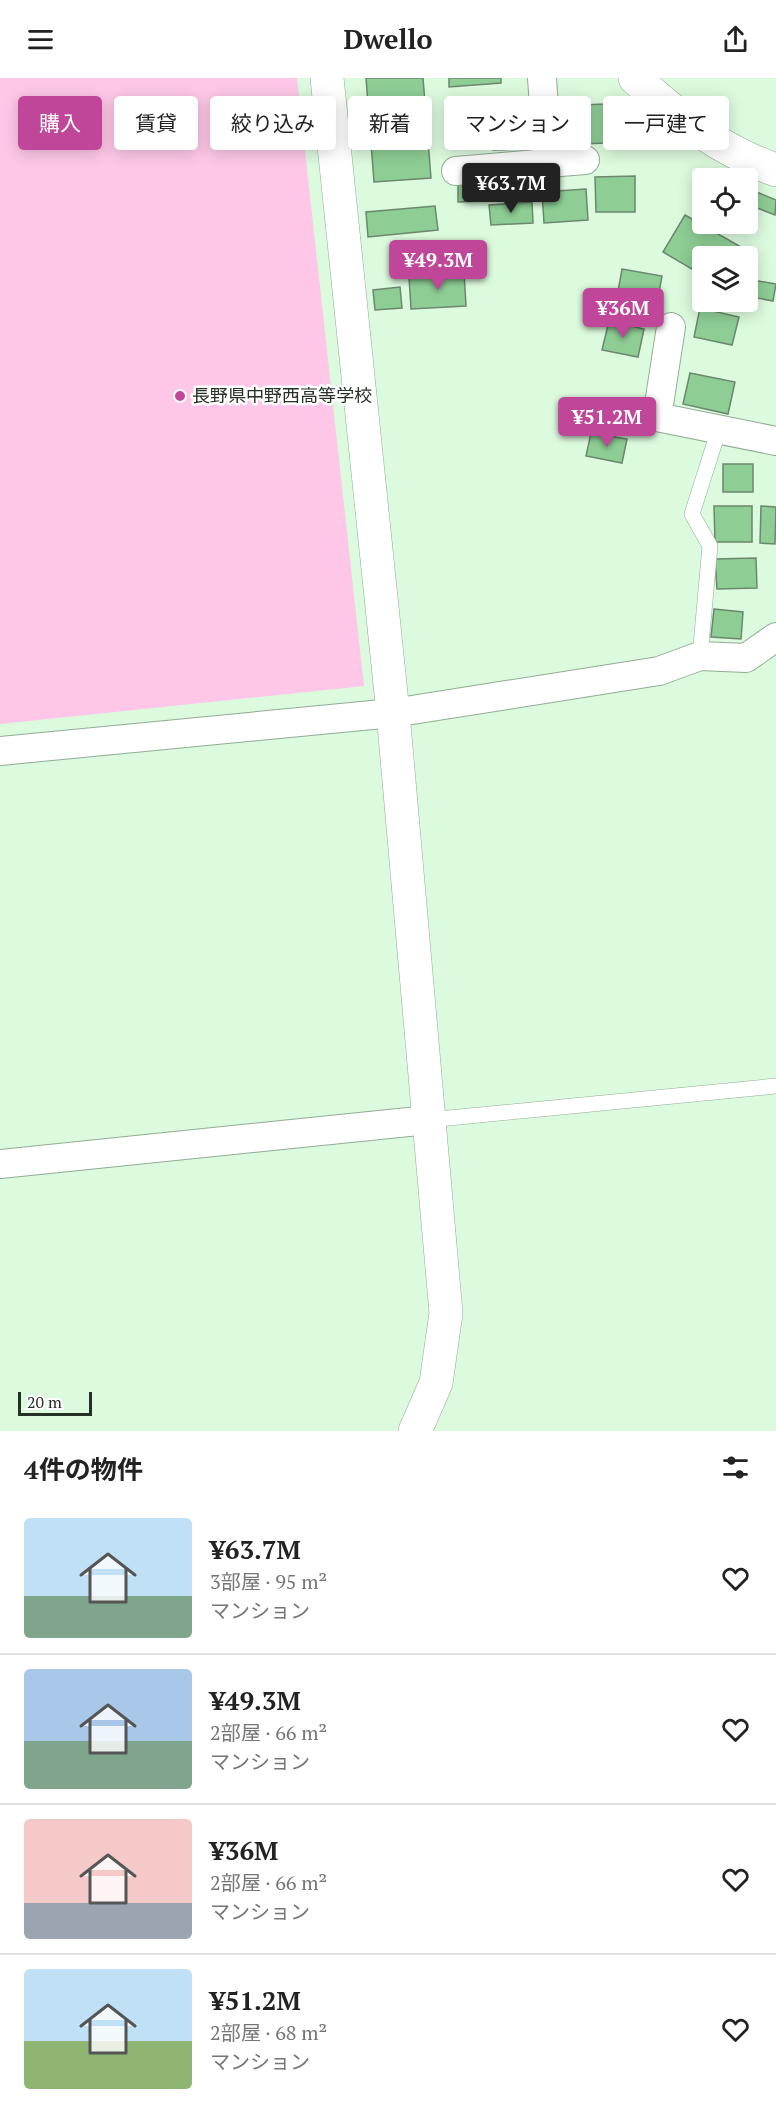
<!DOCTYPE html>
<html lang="ja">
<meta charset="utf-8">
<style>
body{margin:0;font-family:"PT Serif","Noto Sans JP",serif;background:#f2f2f2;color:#222;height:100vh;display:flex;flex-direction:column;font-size:22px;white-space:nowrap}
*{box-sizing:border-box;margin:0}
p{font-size:20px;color:#767676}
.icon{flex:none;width:33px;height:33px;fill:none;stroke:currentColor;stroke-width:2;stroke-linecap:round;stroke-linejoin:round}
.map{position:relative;height:1353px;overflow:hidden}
.drawer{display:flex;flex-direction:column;background:#fff;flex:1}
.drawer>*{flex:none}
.top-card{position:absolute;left:18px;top:18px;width:741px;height:54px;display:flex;gap:12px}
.tools{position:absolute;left:692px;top:90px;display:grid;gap:12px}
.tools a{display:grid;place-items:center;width:66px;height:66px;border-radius:6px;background:#fff;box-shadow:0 3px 15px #0003;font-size:30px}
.scale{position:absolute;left:18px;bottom:15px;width:74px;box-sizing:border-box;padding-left:6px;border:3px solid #253126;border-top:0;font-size:16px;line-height:21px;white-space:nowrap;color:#253126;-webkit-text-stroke:4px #fff;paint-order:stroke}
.price{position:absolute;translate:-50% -51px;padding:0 14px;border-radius:6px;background:#bf4699;color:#fff;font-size:20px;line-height:39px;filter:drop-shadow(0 2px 3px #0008)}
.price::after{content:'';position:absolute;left:50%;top:36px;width:18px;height:14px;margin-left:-9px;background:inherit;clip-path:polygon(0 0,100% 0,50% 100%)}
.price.active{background:#222;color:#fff}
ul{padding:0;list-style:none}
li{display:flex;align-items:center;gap:18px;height:150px;padding:0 24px}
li+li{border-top:2px solid #e0e0e0}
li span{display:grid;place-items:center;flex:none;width:168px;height:120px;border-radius:6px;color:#555}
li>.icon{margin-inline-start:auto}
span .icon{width:72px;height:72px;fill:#fffc;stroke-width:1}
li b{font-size:26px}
h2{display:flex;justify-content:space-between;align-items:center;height:72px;padding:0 24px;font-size:26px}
.pill{padding:0 21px;border-radius:6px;background:#fff;box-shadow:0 3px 15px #0003;font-size:21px;line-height:54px}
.pill.active{background:#bf4699;color:#fff}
header{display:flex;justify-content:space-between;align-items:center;height:78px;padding:0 24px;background:#fff;font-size:27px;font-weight:600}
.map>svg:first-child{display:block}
</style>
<header><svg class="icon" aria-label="menu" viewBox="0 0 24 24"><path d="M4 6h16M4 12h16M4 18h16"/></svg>Dwello<svg class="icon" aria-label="share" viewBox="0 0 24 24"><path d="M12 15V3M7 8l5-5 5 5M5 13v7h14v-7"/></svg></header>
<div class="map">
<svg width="776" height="1353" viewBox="0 0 776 1353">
<rect width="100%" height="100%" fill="#dcfade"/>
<path fill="#fec7e7" d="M0,0h297l67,608 -364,38z"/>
<g fill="#8ece95" stroke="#6b876e" stroke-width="1.5">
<path d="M366,0h57l8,100 -57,4z"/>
<path d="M449,0h52v5l-52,4z"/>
<path d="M606,26l1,39 -26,1 -1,-39z"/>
<path d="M482,35l2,31 -29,1 -2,-30z"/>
<path d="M528,43l1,28 -36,1 -2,-27z"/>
<path d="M635,98v36h-39l-1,-35z"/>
<path d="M458,106h23v17l-23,1z"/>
<path d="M747,110l29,12 -1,15 -28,-11z"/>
<path d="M586,111l2,31 -44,3 -2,-31z"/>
<path d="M532,124l1,21 -42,2 -2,-20z"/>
<path d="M435,128l3,24 -70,7 -2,-25z"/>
<path d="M685,137l56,32 -5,9h-34v19l-39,-23z"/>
<path d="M622,191l40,7 -5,28 -40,-7z"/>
<path d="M464,194l2,34 -55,3 -2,-33z"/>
<path d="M747,201l29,5 -3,17 -26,-5z"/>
<path d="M400,209l2,21 -27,2 -2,-20z"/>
<path d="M700,230l39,9 -7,28 -38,-8z"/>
<path d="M609,243l35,8 -6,28 -36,-7z"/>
<path d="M690,295l45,9 -7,32 -45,-10z"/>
<path d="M591,355l36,6 -5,24 -36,-7z"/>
<rect x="723" y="386" width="30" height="28"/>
<path d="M714,428h38v36h-37z"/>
<path d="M761,428l15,1 -1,37 -15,-1z"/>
<path d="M756,480l1,30 -40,1 -2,-30z"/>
<path d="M714,531l29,3 -2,27 -30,-2z"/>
</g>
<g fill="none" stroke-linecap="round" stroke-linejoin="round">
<defs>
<g id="service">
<path d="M700,578l10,-110 -18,-32 27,-85"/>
<path d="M428,1042l348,-34"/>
</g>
<g id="minor">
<path d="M548,85l37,-3"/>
<path d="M456,93l92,-8 -6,-85"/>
<path d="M671,249l-14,90 119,24"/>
<path d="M0,673l393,-38 266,-42 41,-15 46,2 30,-21"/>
<path d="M0,1086l428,-44"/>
</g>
<g id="tertiary">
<path d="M327,0l66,635 53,600 -10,70 -21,48"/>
<path d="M635,0c44,40 84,72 141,92"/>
</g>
</defs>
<use href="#service" stroke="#90ac92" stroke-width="16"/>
<use href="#minor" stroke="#90ac92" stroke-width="30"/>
<use href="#tertiary" stroke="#90ac92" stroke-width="34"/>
<use href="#service" stroke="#fff" stroke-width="15"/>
<use href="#minor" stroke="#fff" stroke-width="28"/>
<use href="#tertiary" stroke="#fff" stroke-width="33"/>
</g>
<circle fill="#bf4699" stroke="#fff" stroke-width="2" cx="180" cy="318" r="6"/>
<g text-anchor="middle" stroke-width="5" stroke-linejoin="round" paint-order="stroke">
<g font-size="18" fill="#253126" stroke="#fff" text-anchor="start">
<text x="192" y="324">長野県中野西高等学校</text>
</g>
</g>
</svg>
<div class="tools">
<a><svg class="icon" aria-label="locate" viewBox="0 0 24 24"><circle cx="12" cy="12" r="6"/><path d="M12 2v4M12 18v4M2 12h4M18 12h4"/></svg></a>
<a><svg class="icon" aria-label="layers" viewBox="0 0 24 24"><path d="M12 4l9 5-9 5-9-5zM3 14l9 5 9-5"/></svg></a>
</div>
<div class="scale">20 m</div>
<b class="price active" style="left:511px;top:136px">¥63.7M</b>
<b class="price" style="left:438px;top:213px">¥49.3M</b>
<b class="price" style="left:623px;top:261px">¥36M</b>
<b class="price" style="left:607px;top:370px">¥51.2M</b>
<div class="top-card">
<a class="pill active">購入</a>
<a class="pill">賃貸</a>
<a class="pill">絞り込み</a>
<a class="pill">新着</a>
<a class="pill">マンション</a>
<a class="pill">一戸建て</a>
</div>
</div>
<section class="drawer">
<h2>4件の物件<svg class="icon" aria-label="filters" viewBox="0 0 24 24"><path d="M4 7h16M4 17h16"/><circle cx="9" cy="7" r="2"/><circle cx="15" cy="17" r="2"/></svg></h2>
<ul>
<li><span style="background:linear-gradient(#bfe0f5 65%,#7fa58c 0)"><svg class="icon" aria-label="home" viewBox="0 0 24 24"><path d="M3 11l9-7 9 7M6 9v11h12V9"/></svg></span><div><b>¥63.7M</b><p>3部屋 · 95 m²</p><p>マンション</p></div><svg class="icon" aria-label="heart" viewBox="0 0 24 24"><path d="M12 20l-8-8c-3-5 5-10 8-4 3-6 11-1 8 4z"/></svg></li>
<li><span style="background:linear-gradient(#a9c7e8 60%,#7fa58c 0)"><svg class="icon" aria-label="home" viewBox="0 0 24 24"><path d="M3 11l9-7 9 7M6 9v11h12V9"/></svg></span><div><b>¥49.3M</b><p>2部屋 · 66 m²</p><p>マンション</p></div><svg class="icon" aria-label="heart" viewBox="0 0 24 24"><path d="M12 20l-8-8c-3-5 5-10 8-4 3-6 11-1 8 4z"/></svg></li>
<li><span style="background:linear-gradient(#f6c9c9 70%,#9aa5b1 0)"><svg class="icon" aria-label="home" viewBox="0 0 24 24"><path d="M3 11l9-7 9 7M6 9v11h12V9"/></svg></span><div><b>¥36M</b><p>2部屋 · 66 m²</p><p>マンション</p></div><svg class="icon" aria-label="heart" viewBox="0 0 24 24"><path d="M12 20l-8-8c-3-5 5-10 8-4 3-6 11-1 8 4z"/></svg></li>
<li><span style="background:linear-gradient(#bfe0f5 60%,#8fb573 0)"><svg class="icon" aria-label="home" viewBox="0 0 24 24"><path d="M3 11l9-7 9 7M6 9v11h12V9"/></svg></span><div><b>¥51.2M</b><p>2部屋 · 68 m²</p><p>マンション</p></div><svg class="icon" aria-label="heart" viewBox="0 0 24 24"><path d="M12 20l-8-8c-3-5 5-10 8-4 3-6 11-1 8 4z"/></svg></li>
</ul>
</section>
